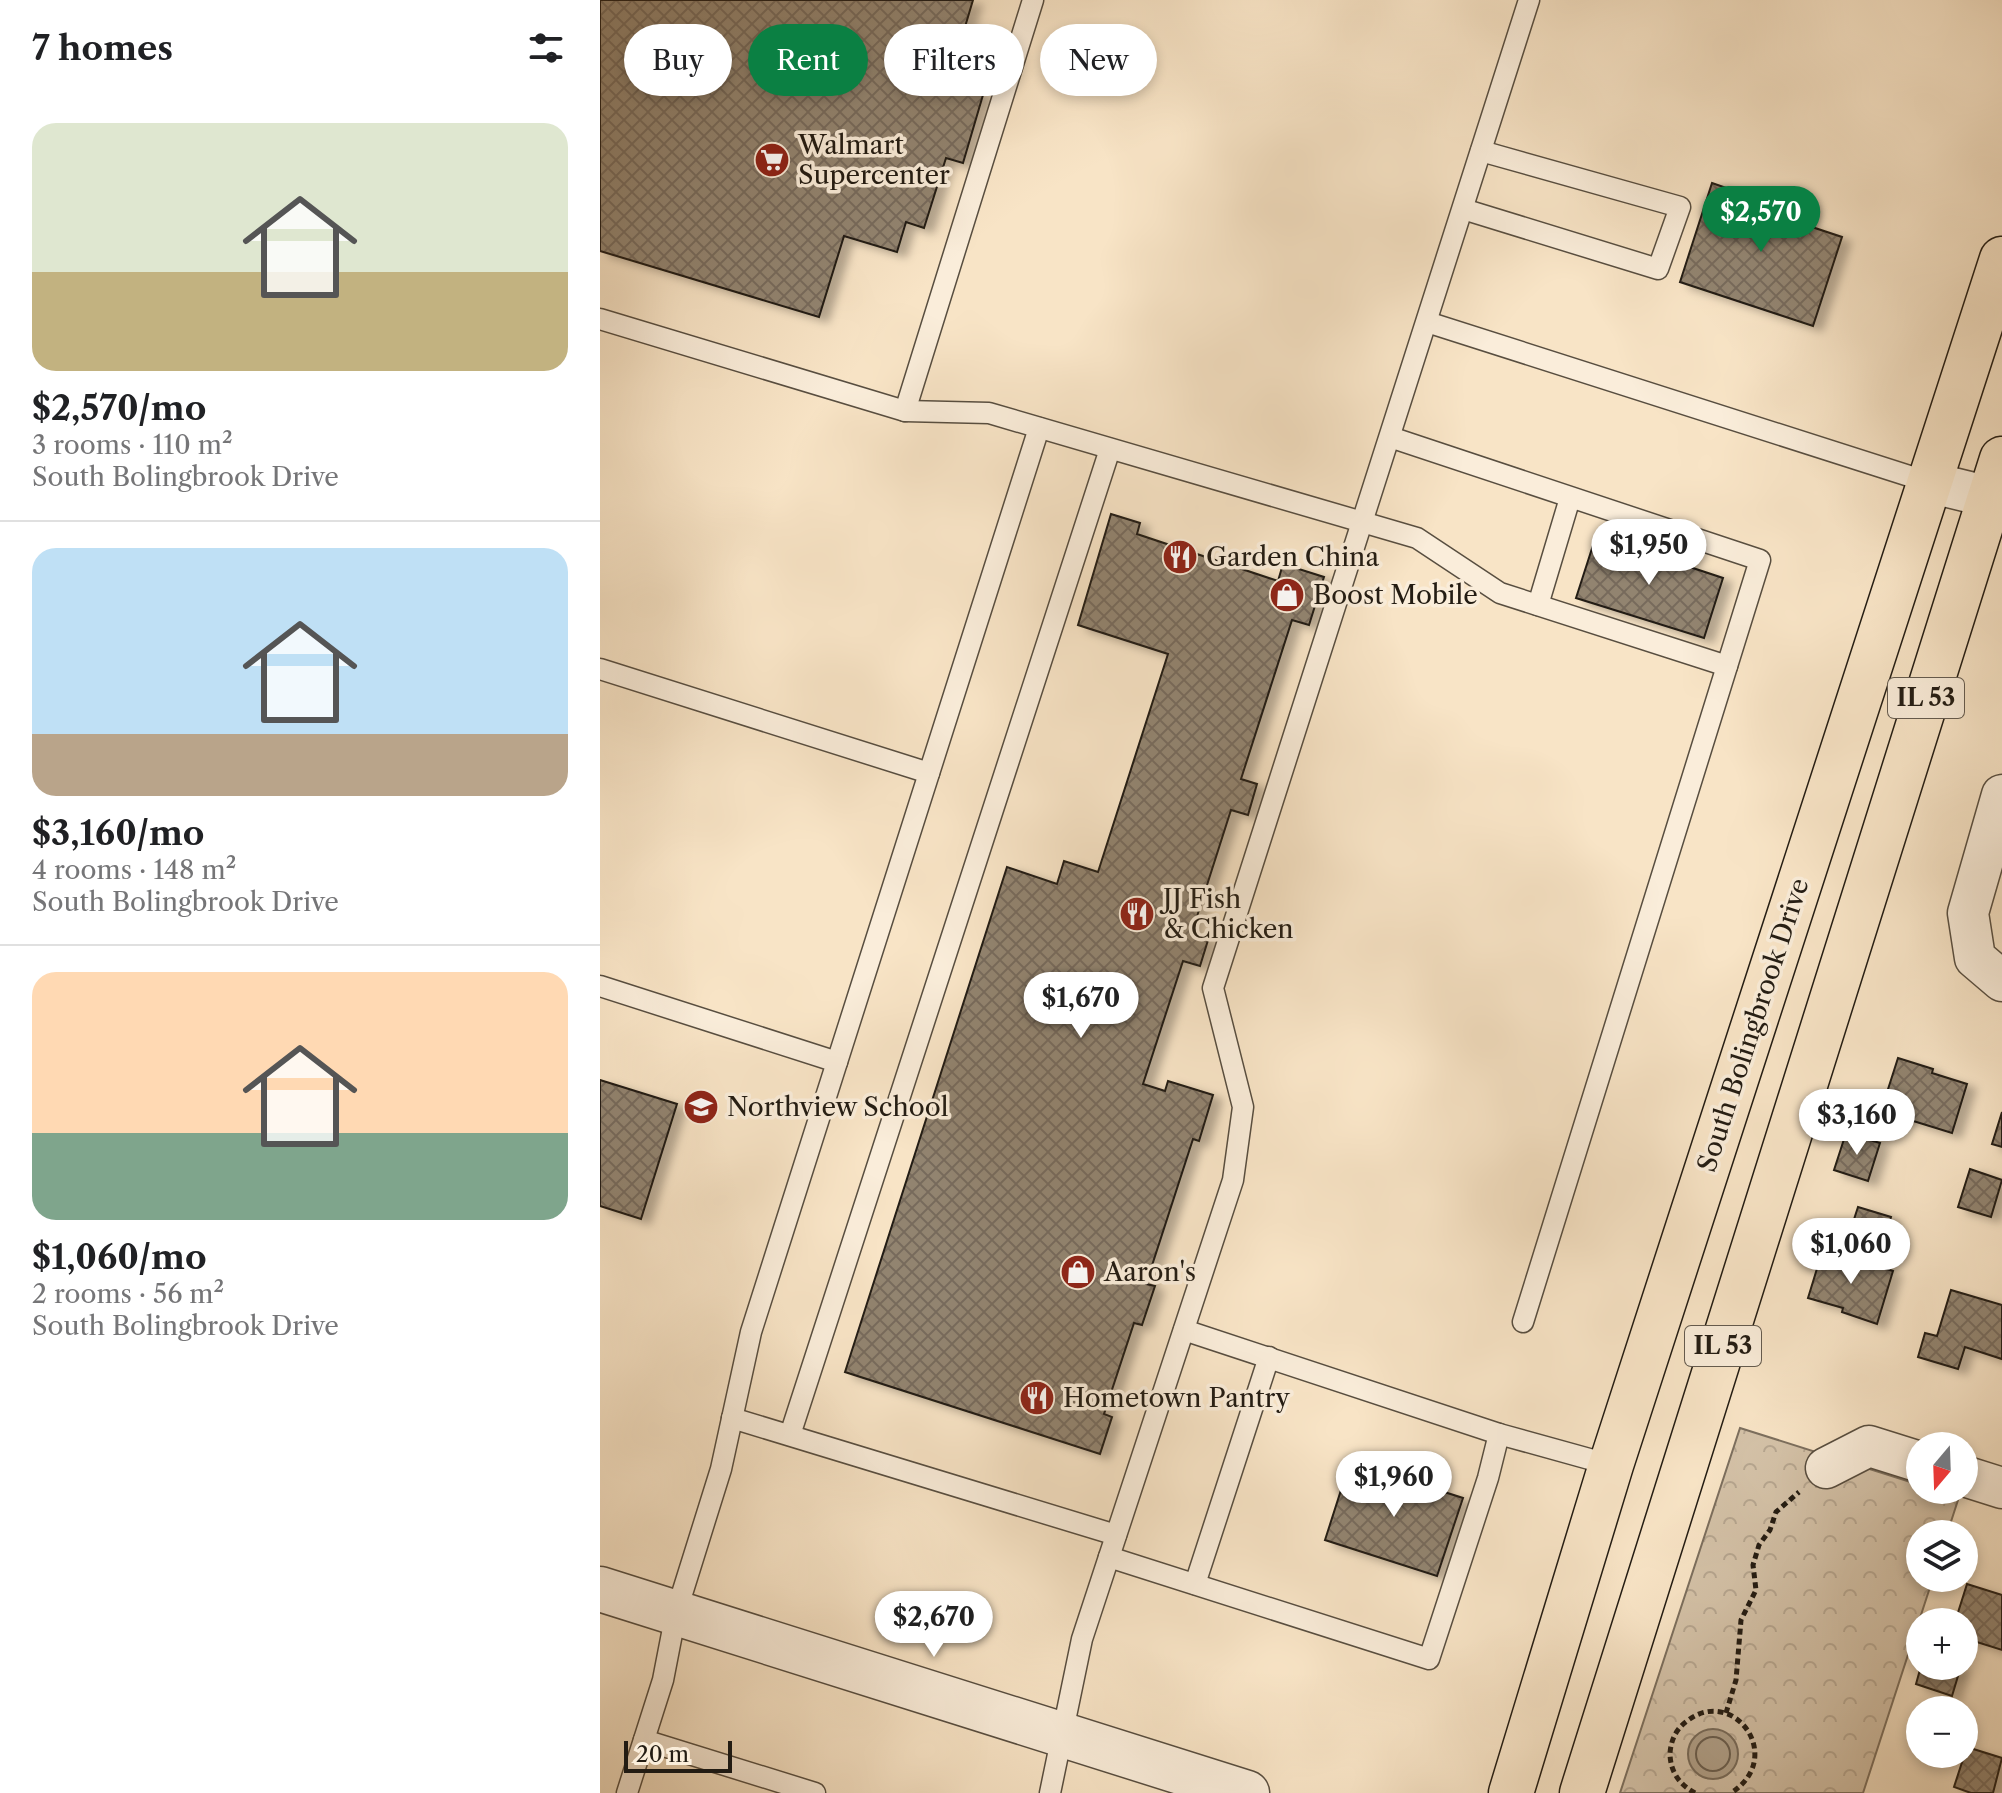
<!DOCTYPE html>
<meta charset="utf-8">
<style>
body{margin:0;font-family:"Libre Caslon Text",serif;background:#f2f2f2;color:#202124;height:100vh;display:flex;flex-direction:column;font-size:30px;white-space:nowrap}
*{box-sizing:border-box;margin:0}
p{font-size:26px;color:#757577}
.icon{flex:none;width:44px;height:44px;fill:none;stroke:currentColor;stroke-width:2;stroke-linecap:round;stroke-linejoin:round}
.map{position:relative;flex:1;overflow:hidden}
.drawer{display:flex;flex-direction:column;background:#fff;width:600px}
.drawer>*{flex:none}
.hud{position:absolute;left:24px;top:24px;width:760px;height:72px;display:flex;gap:16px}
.needle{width:52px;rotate:199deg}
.tools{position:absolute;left:1306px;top:1432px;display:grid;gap:16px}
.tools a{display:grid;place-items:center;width:72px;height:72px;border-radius:50%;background:#fff;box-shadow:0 4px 12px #0003;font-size:40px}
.scale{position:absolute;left:24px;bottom:20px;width:108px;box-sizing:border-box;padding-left:8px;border:4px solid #231c13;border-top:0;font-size:22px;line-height:28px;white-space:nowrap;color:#231c13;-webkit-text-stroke:6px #faedda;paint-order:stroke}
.price{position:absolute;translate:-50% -68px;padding:0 18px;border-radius:28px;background:#fff;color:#222;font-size:26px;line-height:52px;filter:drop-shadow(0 2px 4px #0008)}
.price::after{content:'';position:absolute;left:50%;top:48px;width:24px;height:18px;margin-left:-12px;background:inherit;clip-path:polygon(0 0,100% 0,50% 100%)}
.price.active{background:#0b8043;color:#fff}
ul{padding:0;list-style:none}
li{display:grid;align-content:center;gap:16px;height:424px;padding:0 32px}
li+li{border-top:2px solid #e0e0e0}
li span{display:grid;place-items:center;height:248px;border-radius:24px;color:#555}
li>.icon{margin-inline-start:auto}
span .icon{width:144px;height:144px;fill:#fffc;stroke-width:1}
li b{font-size:34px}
h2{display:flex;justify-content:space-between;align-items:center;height:96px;padding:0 32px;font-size:34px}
.tag{padding:0 28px;border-radius:36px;background:#fff;box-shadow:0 4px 12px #0003;font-size:28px;line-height:72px}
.tag.active{background:#0b8043;color:#fff}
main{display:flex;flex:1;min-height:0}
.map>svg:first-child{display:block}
</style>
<main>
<section class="drawer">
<h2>7 homes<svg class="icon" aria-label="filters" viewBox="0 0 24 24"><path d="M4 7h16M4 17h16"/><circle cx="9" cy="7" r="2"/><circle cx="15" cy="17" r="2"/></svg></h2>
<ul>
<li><span style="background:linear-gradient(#dfe7d0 60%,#c2b280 0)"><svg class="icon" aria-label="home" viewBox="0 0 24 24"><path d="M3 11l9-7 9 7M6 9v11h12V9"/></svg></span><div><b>$2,570/mo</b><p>3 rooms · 110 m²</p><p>South Bolingbrook Drive</p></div></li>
<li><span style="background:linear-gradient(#bfe0f5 75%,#b9a48a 0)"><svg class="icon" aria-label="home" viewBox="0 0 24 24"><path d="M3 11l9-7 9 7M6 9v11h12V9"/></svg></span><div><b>$3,160/mo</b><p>4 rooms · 148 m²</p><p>South Bolingbrook Drive</p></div></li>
<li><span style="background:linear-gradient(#ffd9b3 65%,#7fa58c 0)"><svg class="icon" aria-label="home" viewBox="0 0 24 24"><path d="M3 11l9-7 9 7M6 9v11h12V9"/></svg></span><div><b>$1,060/mo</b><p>2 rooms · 56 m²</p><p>South Bolingbrook Drive</p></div></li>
</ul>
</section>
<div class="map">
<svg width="1402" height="1793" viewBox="0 0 1402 1793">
<defs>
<pattern id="forest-crowns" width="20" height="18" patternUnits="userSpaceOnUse" patternTransform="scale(2)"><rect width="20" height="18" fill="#d4c2a8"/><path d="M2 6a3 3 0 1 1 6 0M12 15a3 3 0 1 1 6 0" fill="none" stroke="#b6a690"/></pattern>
<pattern id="building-cross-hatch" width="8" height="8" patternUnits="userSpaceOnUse" patternTransform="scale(2)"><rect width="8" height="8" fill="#928470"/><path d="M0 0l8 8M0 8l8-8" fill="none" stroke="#776b5b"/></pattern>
<filter id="shadow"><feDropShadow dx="9" dy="5" stdDeviation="4" flood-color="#0004"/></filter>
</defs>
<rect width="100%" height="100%" fill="#f8e4c6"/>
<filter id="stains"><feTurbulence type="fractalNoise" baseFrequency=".0025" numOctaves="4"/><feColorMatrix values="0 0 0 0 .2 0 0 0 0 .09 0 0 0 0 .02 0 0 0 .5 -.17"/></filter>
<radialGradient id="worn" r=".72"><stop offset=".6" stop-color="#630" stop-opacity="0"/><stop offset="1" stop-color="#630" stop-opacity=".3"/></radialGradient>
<path fill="url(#forest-crowns)" stroke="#7c6f5e" stroke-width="2" d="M1140,1428l180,57v5h17l22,7 -12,37h-27v44h13l-70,215h-243z"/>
<circle fill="#b0a089" stroke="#786b5a" stroke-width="2" cx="1113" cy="1754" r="25"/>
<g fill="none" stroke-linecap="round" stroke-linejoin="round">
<circle stroke="#6a5e4e" stroke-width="2" cx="1113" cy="1754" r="17"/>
</g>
<g fill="url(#building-cross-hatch)" stroke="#231c13" stroke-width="2" filter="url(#shadow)">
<path d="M0,0h373l-25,84 35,11 -20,68 -17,-5 -22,70 -18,-6 -9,30 -53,-16 -25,81 -219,-66z"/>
<path d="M1112,183l40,14 3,-9 54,17 -6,19 39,13 -29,89 -133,-44z"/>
<path d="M511,514l29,9 -3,11 141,47 5,-17 41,13 -15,48 -17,-5 -51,159 16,5 -9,31 -17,-5 -39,122 17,5 -9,29 -17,-5 -40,123 22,7 3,-10 45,14 -14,46 -6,-2 -47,145 9,2 -13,39 -8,-2 -30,91 8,3 -12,37 -255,-82 162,-505 50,17 7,-23 34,11 70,-218 -90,-29z"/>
<path d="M996,536l127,42 -19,60 -128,-40z"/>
<path d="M1298,1058l35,11 -1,4 35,11 -15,49 -71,-22z"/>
<path d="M0,1080l77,24 -36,115 -41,-13z"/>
<path d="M1402,1112v35l-10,-3z"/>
<path d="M1246,1133l34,10 -12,38 -34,-11z"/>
<path d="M1370,1169l32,11 -11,37 -33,-10z"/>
<path d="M1258,1207l33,10 -11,38 -34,-11z"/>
<path d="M1223,1249l70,22 -16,53 -35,-12 1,-4 -35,-10z"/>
<path d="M1351,1290l51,15v54l-37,-12 -7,22 -40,-12 7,-24 12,3z"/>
<path d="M750,1462l113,36 -26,78 -112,-36z"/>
<path d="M1367,1584l35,11v55l-38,-12v-16h-9z"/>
<path d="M1321,1666h40l-9,30 -36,-12z"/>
<path d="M1367,1747l35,11 -9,35h-22l-17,-6z"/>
</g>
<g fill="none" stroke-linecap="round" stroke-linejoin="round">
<defs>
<g id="service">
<path d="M863,209l195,60 22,-62 -199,-56"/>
<path d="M0,319l305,92 84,2 428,125 83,55 227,73"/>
<path d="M827,322l501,160"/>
<path d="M305,411l128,-411"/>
<path d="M790,437l370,123 -237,762"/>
<path d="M938,605l32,-107"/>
<path d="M0,669l329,104"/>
<path d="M0,986l237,76"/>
<path d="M584,1330l315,104 112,31"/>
<path d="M132,1418l384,117"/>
<path d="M190,1435l320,-986"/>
<path d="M509,1557l320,102 59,-181 11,-44"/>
<path d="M595,1584l74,-227"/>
<path d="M44,1740l171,53"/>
<path d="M27,1793l36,-113 13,-67 45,-144 30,-137 288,-904"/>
<path d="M450,1793l32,-154 151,-459 10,-73 -30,-119 316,-988"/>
</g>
<g id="minor">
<path d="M1328,482l74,18"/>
<path d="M1402,795l-34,118 7,45 27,23"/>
<path d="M1226,1468l43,-22 51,16"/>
<path d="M1364,1476l38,12"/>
</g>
<path id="tertiary" d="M0,1589l647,204"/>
<g id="primary">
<path d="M911,1793l100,-328 391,-1206"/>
<path d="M982,1793l420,-1334"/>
</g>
</defs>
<use href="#service" stroke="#584e40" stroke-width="23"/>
<use href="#minor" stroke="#584e40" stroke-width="43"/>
<use href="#tertiary" stroke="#584e40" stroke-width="47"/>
<use href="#primary" stroke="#231c13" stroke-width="47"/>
<g stroke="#231c13" stroke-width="5" stroke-dasharray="6 4" stroke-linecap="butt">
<path d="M1126,1713l10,-33 5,-60 15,-30 -3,-25 6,-20 11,-15 6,-18 23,-20"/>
<path d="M1095,1793c-15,-8 -25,-21 -25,-40 1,-13 6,-24 17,-32 46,-36 100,36 44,72"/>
</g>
<use href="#service" stroke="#faedda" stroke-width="20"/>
<use href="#minor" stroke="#faedda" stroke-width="40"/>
<use href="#tertiary" stroke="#faedda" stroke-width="44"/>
<use href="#primary" stroke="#f8e4c6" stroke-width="44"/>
</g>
<defs>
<symbol id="supermarket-disc" viewBox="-11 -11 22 22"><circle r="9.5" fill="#8f2418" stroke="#faedda"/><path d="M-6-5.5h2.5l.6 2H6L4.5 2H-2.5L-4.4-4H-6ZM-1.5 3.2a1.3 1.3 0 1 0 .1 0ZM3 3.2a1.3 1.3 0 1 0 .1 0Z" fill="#fff"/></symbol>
<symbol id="restaurant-disc" viewBox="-11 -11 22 22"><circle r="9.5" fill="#8f2418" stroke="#faedda"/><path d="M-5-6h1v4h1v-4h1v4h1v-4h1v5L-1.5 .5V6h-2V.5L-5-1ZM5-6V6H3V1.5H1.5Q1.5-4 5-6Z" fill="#fff"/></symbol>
<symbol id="shop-disc" viewBox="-11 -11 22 22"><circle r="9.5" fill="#8f2418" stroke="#faedda"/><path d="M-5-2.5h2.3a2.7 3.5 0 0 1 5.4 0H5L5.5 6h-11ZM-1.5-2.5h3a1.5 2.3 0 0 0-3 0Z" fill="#fff"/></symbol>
<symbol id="school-disc" viewBox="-11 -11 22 22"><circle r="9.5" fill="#8f2418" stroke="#faedda"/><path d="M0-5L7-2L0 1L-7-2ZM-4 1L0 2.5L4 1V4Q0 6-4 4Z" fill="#fff"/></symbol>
</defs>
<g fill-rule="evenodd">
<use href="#supermarket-disc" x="152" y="140" width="40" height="40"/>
<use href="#restaurant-disc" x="560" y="537" width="40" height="40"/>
<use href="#shop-disc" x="667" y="575" width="40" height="40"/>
<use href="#restaurant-disc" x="517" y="894" width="40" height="40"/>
<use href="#school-disc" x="81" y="1087" width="40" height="40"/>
<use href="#shop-disc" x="458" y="1252" width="40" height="40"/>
<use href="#restaurant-disc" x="417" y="1378" width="40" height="40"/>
</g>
<g text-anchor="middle" stroke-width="7" stroke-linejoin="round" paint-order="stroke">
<g fill="#faedda" stroke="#645b4f" stroke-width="2">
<rect x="1288" y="678" width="76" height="40" rx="6"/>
<rect x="1085" y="1326" width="76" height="40" rx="6"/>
</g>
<g font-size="24" font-weight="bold" fill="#231c13">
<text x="1326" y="706">IL 53</text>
<text x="1123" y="1354">IL 53</text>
</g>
<g font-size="26" fill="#231c13" stroke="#faedda" text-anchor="start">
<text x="198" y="154">Walmart<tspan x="198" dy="30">Supercenter</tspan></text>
<text x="606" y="566">Garden China</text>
<text x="713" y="604">Boost Mobile</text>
<text x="563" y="908">JJ Fish<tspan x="563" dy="30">&amp; Chicken</tspan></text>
<text x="127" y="1116">Northview School</text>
<text x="504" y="1281">Aaron's</text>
<text x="463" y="1407">Hometown Pantry</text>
</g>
<g font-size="26" fill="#231c13" stroke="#faedda">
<text transform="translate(1153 1025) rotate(-72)" y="9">South Bolingbrook Drive</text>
</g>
</g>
<rect width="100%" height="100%" filter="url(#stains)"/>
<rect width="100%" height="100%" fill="url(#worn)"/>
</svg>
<div class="tools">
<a><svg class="needle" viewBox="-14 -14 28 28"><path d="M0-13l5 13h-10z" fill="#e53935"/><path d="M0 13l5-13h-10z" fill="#757577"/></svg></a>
<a><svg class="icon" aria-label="layers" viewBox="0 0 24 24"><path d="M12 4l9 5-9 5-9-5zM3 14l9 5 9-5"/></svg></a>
<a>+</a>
<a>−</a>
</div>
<div class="scale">20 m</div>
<b class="price active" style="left:1161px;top:254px">$2,570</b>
<b class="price" style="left:1049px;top:587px">$1,950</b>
<b class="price" style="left:481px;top:1040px">$1,670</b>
<b class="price" style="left:1257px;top:1157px">$3,160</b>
<b class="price" style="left:1251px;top:1286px">$1,060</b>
<b class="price" style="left:794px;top:1519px">$1,960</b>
<b class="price" style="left:334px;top:1659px">$2,670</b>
<div class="hud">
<a class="tag">Buy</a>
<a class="tag active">Rent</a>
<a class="tag">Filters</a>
<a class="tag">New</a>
</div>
</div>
</main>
